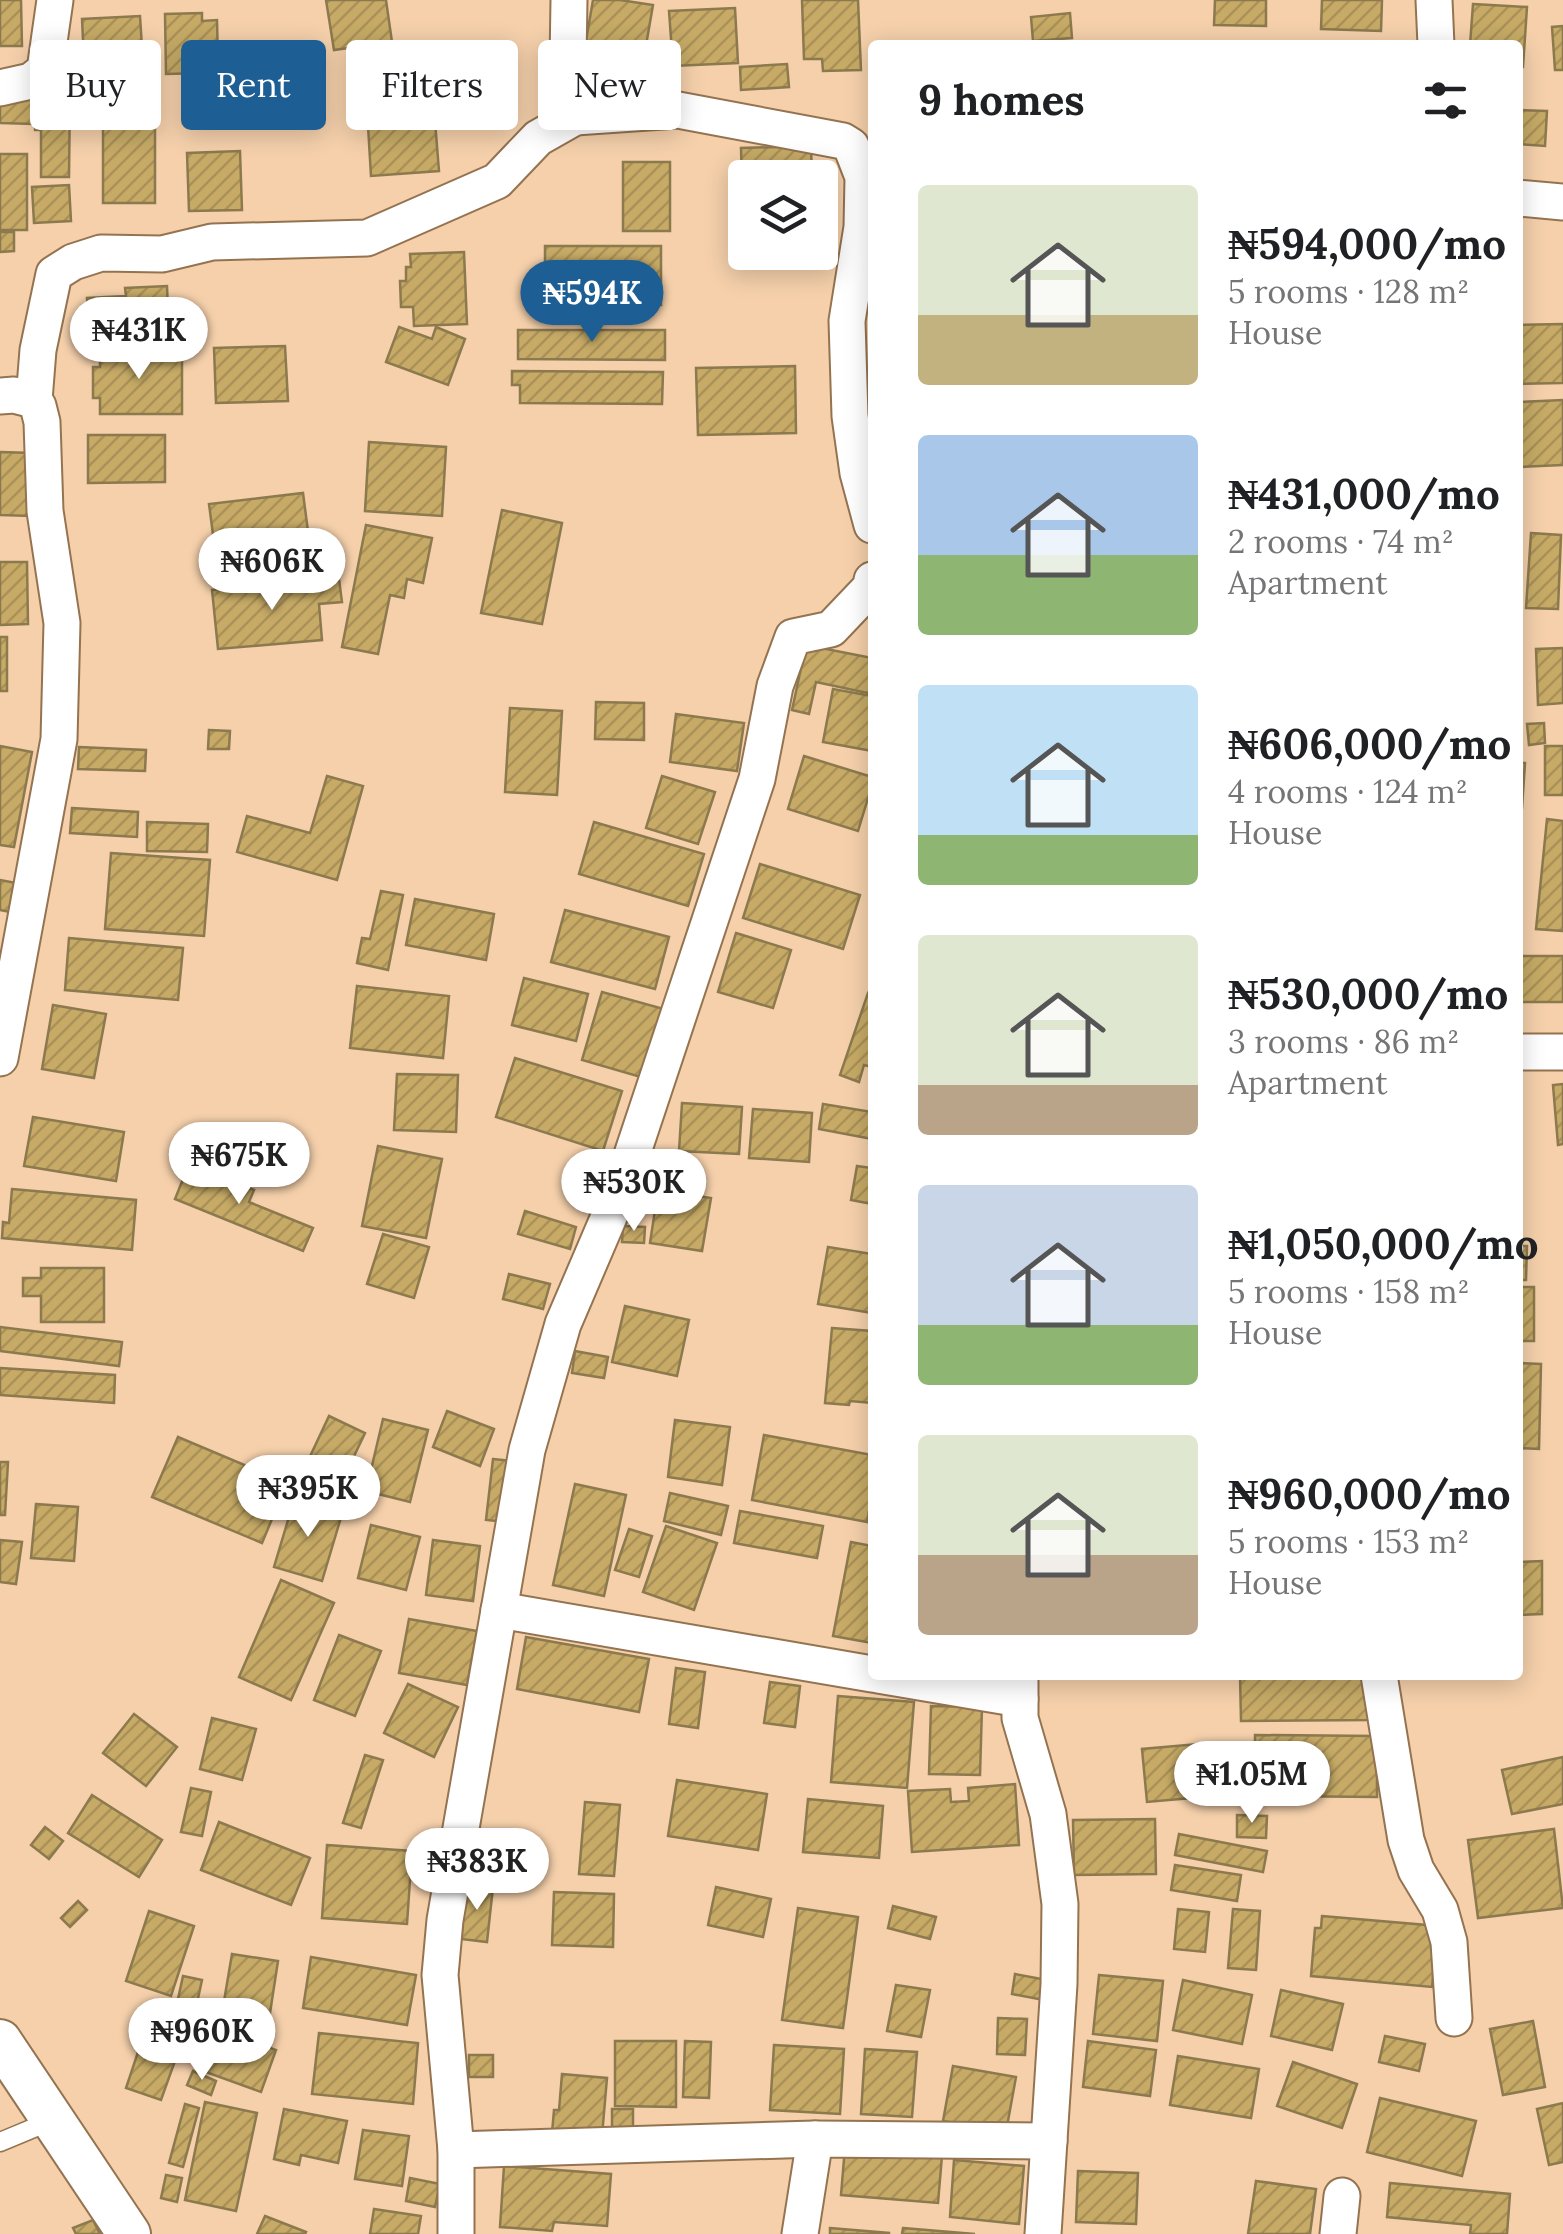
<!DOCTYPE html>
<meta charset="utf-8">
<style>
body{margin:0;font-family:Lora,serif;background:#f2f2f2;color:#202124;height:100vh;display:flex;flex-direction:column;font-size:38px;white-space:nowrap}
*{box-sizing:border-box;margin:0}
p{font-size:32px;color:#757577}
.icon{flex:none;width:55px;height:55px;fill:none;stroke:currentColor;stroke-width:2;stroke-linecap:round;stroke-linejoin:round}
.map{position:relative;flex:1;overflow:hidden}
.sheet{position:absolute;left:868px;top:40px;width:655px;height:1640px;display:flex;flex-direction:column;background:#fff;border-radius:10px;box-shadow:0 5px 25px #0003}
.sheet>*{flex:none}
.banner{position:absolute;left:30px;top:40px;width:688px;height:90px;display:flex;gap:20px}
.fabs{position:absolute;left:728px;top:160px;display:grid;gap:20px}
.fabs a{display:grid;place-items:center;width:110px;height:110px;border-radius:10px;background:#fff;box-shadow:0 5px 25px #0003;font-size:50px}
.price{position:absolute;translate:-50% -85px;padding:0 22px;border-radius:35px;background:#fff;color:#222;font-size:32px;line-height:65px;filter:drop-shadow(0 2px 5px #0008)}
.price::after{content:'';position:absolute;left:50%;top:60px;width:30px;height:22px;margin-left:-15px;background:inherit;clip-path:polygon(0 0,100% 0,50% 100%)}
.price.on{background:#1d5f94;color:#fff}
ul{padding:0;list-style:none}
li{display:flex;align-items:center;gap:30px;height:250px;padding:0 50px}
li span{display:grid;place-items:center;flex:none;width:280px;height:200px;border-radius:10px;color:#555}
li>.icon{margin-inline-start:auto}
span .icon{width:120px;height:120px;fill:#fffc;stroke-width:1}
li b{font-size:42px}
h2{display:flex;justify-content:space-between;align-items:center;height:120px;padding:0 50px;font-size:42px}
.chip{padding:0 35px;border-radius:10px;background:#fff;box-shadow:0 5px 25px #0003;font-size:35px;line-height:90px}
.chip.on{background:#1d5f94;color:#fff}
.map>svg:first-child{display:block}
</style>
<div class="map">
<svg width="1563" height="2234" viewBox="0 0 1563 2234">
<defs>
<pattern id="building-hatch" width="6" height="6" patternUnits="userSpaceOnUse" patternTransform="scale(2.5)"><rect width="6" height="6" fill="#c6aa66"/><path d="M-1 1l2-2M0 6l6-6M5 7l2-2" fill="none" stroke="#a99157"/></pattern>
</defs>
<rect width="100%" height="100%" fill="#f5d0ab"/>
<g fill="url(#building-hatch)" stroke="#8c794e" stroke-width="2.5">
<path d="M0,0h20l-3,44 -17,-1z"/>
<path d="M0,0h21l1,46h-22z"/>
<path d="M326,0h60l6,42 -58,8z"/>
<path d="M593,0h27l33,5 -14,81 -59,-10z"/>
<path d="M802,0h56l3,70 -38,1 -1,-12h-18z"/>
<path d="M1215,0h51v26l-52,-1z"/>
<path d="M1322,0h60l-1,31 -60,-2z"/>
<path d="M1473,4l54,3 -4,60h-5v-22h-48z"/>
<path d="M735,8l3,55 -65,3 -4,-55z"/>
<path d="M202,13v8l15,-1 1,39h-15l1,14 -38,1 -1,-60z"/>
<path d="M1070,13l2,25 -39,3 -2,-24z"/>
<path d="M140,16l4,63 -59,3 -3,-63z"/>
<path d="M1563,26v44h-8l-3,-43z"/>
<path d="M787,64l2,23 -48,3 -1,-23z"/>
<path d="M57,93h13l-1,84h-28v-47h-6v-22h22z"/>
<path d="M0,99l34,1v24l-34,-1z"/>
<path d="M1518,110l29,1 -2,35 -27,-2z"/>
<rect x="103" y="113" width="52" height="90"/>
<path d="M435,121l4,50 -68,5 -3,-50z"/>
<path d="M811,146l1,32h-67v39h-2l-2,-69z"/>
<path d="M240,151l2,59 -53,1 -2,-58z"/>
<rect x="0" y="154" width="27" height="76"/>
<rect x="623" y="162" width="47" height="69"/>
<path d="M69,185l2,36 -37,2 -2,-36z"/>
<path d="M0,232h14v19l-14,1z"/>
<path d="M545,246h116v59h-109v-16h-7z"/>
<path d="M464,252l3,72 -53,2 -1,-19h-12l-1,-26h6v-14h5l-1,-13z"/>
<path d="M167,286l2,49 -80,4 -2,-41 39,-2 -1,-8z"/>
<path d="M1563,324v59l-45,1v-59z"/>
<path d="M399,327l33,12 4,-12 29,12 -17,46 -62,-23z"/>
<path d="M518,330h147v30l-147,-1z"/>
<path d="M285,346l3,55 -72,2 -2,-55z"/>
<path d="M182,350v64h-82v-16h-7v-31h7v-16z"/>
<path d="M795,366l1,67 -98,2 -2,-67z"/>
<path d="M512,371l151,1 -1,32 -142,-1v-18h-8z"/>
<path d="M1563,400v65l-45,2v-65z"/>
<path d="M88,435h77v47l-77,1z"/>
<path d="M369,442l77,5 -4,69 -77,-5z"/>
<path d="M0,452l33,1 -2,63 -31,-1z"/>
<path d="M303,493l6,46 -94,11 -6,-46z"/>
<path d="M502,510l60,13 -20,101 -61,-11z"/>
<path d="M366,525l66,13 -9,45 -16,-4 -3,19 -14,-3 -12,59 -36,-7z"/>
<path d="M1531,533l30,2 -3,74 -32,-1z"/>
<path d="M0,562h27l1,62 -28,1z"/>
<path d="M339,579l3,23 -23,2 3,36 -104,9 -6,-59z"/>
<rect x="0" y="637" width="7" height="54"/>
<path d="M806,645l66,13v36l-56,-12 -7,32 -17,-4z"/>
<path d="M1563,648v55l-25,2 -2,-56z"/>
<path d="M833,689l39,7v55l-49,-9z"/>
<path d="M596,702l48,1v37l-49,-1z"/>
<path d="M510,708l52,3 -5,84 -52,-3z"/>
<path d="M676,714l68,9 -7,48 -67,-9z"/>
<path d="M1544,723l1,20 -16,2 -2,-21z"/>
<path d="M209,730l21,1 -1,18h-21z"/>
<path d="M0,746l32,6 -18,95 -14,-2z"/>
<rect x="1545" y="746" width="18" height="49"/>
<path d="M79,747l67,3 -1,21 -67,-2z"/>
<path d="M804,756l68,21v8l-14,46 -70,-22z"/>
<path d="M1518,762l7,1 -3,45h-4z"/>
<path d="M327,776l36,10 -26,94 -100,-28 10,-36 63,17z"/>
<path d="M662,776l53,16 -17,52 -52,-16z"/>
<path d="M72,808l66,4 -1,25 -67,-4z"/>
<path d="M1547,819l16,2v110l-27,-2z"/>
<path d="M147,822l61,2 -1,28 -60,-1z"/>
<path d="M594,822l110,32 -16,52 -109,-32z"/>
<path d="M111,853l99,7 -6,76 -99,-7z"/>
<path d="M760,864l100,31 -17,54 -100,-31z"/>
<path d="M0,880l16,3 -6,29 -10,-2z"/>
<path d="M381,891l22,4 -15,75 -31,-7 5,-25 8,1z"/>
<path d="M415,899l79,15 -8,46 -80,-15z"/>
<path d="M565,910l104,27 -14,52 -104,-27z"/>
<path d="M736,933l55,17 -18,58 -55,-16z"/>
<path d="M69,938l114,10 -5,52 -113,-10z"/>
<rect x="1518" y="956" width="45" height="46"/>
<path d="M524,978l64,16 -12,47 -64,-16z"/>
<path d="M357,986l92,10 -6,62 -93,-10z"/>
<path d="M602,992l62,17 -20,69 -62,-18z"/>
<path d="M868,993l4,2v72l-8,-2 -5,17 -19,-7z"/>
<path d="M53,1005l53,9 -12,64 -52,-9z"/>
<path d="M515,1058l107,33 -19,60 -107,-34z"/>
<path d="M397,1074l61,1 -2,57 -62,-2z"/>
<path d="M1563,1084v60l-5,1 -5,-60z"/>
<path d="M682,1103l60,4 -3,47 -60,-3z"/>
<path d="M823,1104l49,8v27l-53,-10z"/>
<path d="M753,1109l59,4 -3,49 -60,-4z"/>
<path d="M33,1117l91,15 -8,49 -92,-15z"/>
<path d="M378,1146l64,13 -16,79 -64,-12z"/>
<path d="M189,1164l65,26 -5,12 64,26 -10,23 -128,-52z"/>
<path d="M857,1166l15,2v36l-21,-4z"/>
<path d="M12,1189l124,11 -4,50 -130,-12 1,-16 6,1z"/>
<path d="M658,1190l53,8 -9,53 -52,-8z"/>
<path d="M525,1211l51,16 -6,22 -52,-15z"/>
<path d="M623,1226l22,1 -1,16 -22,-1z"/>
<path d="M383,1234l46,13 -15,51 -47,-14z"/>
<path d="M1518,1246h9l-1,34h-8z"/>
<path d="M828,1247l44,7v59l-54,-9z"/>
<path d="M41,1268h63v54h-63v-26h-18v-18h18z"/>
<path d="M509,1274l41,10 -7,25 -40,-10z"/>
<rect x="1518" y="1287" width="16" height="54"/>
<path d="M625,1306l64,14 -12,56 -65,-14z"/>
<path d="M0,1327l122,15 -3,24 -119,-15z"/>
<path d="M832,1328l40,3v72l-22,-2 -1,4 -24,-2z"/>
<path d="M575,1351l33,6 -4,21 -32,-5z"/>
<path d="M1518,1363l23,1 -2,85 -21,-1z"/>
<path d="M0,1368l115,7 -1,28 -114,-8z"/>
<path d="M447,1411l47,18 -14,37 -47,-19z"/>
<path d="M329,1416l36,17 -30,63 -36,-16z"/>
<path d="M383,1419l45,11 -18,72 -44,-11z"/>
<path d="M675,1420l55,7 -8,58 -54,-8z"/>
<path d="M764,1435l108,20v40l-5,27 -115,-22z"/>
<path d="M178,1437l109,46 -25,60 -110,-46z"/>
<path d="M493,1459l20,2 -7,61 -20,-2z"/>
<path d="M0,1462h8l-3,53h-5z"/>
<path d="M575,1484l51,11 -22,101 -51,-11z"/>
<path d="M670,1493l58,13 -7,29 -57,-14z"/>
<path d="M294,1500l48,14 -20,67 -48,-14z"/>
<path d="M36,1504l42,3 -4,54 -43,-3z"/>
<path d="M740,1511l83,15 -6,32 -83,-15z"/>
<path d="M371,1525l49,12 -14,53 -48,-12z"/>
<path d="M666,1526l51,17 -23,67 -51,-18z"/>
<path d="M629,1529l23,7 -13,41 -24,-7z"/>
<path d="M0,1540l22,2 -6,42 -16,-2z"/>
<path d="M433,1540l47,6 -7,55 -47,-6z"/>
<path d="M851,1542l21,4v97l-39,-7z"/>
<path d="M1542,1561v53l-24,1v-53z"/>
<path d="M281,1580l53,23 -43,97 -52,-23z"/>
<path d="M409,1619l68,12 -10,54 -68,-12z"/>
<path d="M339,1635l42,16 -26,65 -41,-16z"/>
<path d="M526,1637l123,22 -10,53 -122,-23z"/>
<path d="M676,1668l29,4 -7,56 -29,-4z"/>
<path d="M1240,1675h131v45l-130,1z"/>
<path d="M770,1682l30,4 -5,41 -31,-4z"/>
<path d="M408,1684l50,23 -24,50 -50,-24z"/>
<path d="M838,1696l76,6 -7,86 -76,-6z"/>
<path d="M931,1706l51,1 -2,68 -51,-1z"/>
<path d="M134,1714l43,33 -31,39 -43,-33z"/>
<path d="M212,1718l44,11 -14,51 -42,-11z"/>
<path d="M1255,1735l122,1v61l-122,-1z"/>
<path d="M1209,1743l5,53 -67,6 -5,-53z"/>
<path d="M365,1755l18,5 -22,68 -18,-5z"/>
<path d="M1563,1757v47l-51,10 -10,-44z"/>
<path d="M677,1780l90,14 -9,56 -90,-14z"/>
<path d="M1015,1784l4,61 -107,7 -4,-61 42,-2 1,13 18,-1 -1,-13z"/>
<path d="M191,1788l20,4 -9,44 -21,-4z"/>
<path d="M92,1795l70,45 -23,37 -71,-44z"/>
<path d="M808,1799l75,7 -4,52 -76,-6z"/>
<path d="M585,1802l35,3 -6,71 -35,-2z"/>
<path d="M1237,1815l30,1 -1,22 -29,-1z"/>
<path d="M1155,1819l1,55 -82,1 -1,-55z"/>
<path d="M219,1822l91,36 -19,47 -90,-35z"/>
<path d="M45,1827l18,14 -14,18 -18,-14z"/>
<path d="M1554,1829l9,79 -85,10 -10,-78z"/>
<path d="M1179,1834l88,17 -4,21 -88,-17z"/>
<path d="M327,1845l85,6 -5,73 -85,-6z"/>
<path d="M1175,1865l66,10 -4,26 -66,-11z"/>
<path d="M467,1884l26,3 -6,55 -26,-3z"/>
<path d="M716,1887l55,12 -8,38 -55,-12z"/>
<path d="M554,1892l60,2 -1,53 -61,-2z"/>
<path d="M78,1901l9,9 -17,17 -9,-9z"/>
<path d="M893,1906l43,11 -6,22 -42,-11z"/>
<path d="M798,1908l60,9 -15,111 -61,-8z"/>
<path d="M1178,1909l31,3 -4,40 -31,-3z"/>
<path d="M1233,1909l27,2 -4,59 -28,-2z"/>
<path d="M149,1911l45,15 -23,70 -45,-15z"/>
<path d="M1322,1916l116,10 -6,61 -121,-11 4,-48h6z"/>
<path d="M232,1954l46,7 -10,65 -47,-7z"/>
<path d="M311,1957l105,18 -9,50 -104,-17z"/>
<path d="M1015,1974l32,6 -3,20 -32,-6z"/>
<path d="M1099,1975l64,6 -6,60 -64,-7z"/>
<path d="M183,1976l19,4 -5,23 -19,-4z"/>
<path d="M1183,1980l69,15 -10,49 -69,-14z"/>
<path d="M896,1985l34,5 -9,47 -34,-6z"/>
<path d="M1281,1990l62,14 -11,46 -61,-14z"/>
<path d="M998,2018l29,1 -2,36 -28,-1z"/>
<path d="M1533,2021l12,66 -42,8 -13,-66z"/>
<path d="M218,2029l58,21 -15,42 -58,-21z"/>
<path d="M319,2033l99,10 -5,61 -101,-10z"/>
<path d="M1385,2036l40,8 -6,27 -40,-9z"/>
<path d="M615,2041h61v66l-61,-1z"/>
<path d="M685,2041l26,1 -2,56 -26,-1z"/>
<path d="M1088,2041l68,9 -6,46 -67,-9z"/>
<path d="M774,2045l70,4 -4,65 -70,-4z"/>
<path d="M140,2046l36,12 -15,42 -35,-12z"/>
<path d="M865,2049l52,3 -5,65 -51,-3z"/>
<rect x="469" y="2055" width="24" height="22"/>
<path d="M1178,2056l81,13 -8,49 -81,-13z"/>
<path d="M1293,2062l64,22 -15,44 -65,-22z"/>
<path d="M953,2066l63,11 -10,55 -63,-11z"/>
<path d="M193,2071l23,10 -5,14 -24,-10z"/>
<path d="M562,2074l45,4 -5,58 -50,-3 2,-23h5z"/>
<path d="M1380,2098l96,23 -14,55 -95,-24z"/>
<path d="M205,2102l52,11 -21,98 -51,-11z"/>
<path d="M1563,2103v59l-14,3 -12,-56z"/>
<path d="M185,2104l14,4 -16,59 -14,-4z"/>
<path d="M284,2109l63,12 -9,42 -37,-8 -2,10 -25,-6z"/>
<rect x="612" y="2109" width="21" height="22"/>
<path d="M363,2130l46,6 -7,50 -47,-7z"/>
<path d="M845,2147l97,9 -4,47 -97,-8z"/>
<path d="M954,2160l70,6 -5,58 -69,-7z"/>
<path d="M504,2166l107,8 -4,52 -53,-4 -2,9 -52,-4z"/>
<path d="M1078,2171l60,2 -2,51 -60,-2z"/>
<path d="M166,2175l16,3 -5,24 -16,-4z"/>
<path d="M410,2178l30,6 -5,23 -29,-6z"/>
<path d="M1256,2181l60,8 -6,45h-62z"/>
<path d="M1390,2183l120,11 -3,40h-37l1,-9 -84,-8z"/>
<path d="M374,2209l47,7 -3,18h-48z"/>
<path d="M265,2216l41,16 -1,2h-48z"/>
<path d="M93,2220l7,14h-24l-3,-6z"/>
<path d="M830,2228l59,5v1h-59z"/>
<path d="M903,2228l72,6h-73z"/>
</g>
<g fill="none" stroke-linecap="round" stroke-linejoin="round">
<defs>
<path id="service" d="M0,2142l53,-22"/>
<g id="minor">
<path d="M569,0l-1,61 -3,21 10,35 103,-7 165,31 8,5 12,31 -1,50 -15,94 3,95 8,57 14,52"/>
<path d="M1434,0l2,45"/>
<path d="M0,88l31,-7 14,-11 10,-70"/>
<path d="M1518,198l45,4"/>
<path d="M0,396l14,-1 20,5"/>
<path d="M1518,1052h45"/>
<path d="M0,1058l59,-319 3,-116 -17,-112 -3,-89 -4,-16 -4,-6 4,-50 16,-76 19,-12 28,-9 61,1 50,-12 155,-4 130,-57 41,-43 37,-21"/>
<path d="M499,1610l373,64"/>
<path d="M878,1675l142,24"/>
<path d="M1020,1675v43l28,96 12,90 -1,80 -16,250"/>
<path d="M1379,1675l27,165 10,30 24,40 9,32 5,76"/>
<path d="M456,2150l359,-11 234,2"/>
<path d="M456,2234v-84l-16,-175 5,-55 82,-470 36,-126 57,-133 137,-412 18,-93 18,-49 38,-8 40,-42 1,-7"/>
<path d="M800,2234l15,-95"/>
<path d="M1338,2234l4,-38"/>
</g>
<path id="tertiary" d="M0,2041l129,193"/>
</defs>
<use href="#service" stroke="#947350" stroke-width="21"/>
<use href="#minor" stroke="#947350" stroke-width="39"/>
<use href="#tertiary" stroke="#947350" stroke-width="46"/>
<use href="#service" stroke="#fff" stroke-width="18"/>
<use href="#minor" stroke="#fff" stroke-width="35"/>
<use href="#tertiary" stroke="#fff" stroke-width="42"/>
</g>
</svg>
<div class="fabs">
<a><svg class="icon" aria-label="layers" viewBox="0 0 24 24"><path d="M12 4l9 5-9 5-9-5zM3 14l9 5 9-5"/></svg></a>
</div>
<b class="price on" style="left:592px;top:345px">₦594K</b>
<b class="price" style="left:139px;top:382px">₦431K</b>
<b class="price" style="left:272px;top:613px">₦606K</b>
<b class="price" style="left:239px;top:1207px">₦675K</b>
<b class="price" style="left:634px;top:1234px">₦530K</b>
<b class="price" style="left:308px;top:1540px">₦395K</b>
<b class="price" style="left:1252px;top:1826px">₦1.05M</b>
<b class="price" style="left:477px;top:1913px">₦383K</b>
<b class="price" style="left:202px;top:2083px">₦960K</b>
<div class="banner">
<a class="chip">Buy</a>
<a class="chip on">Rent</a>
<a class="chip">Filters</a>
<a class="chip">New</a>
</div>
<section class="sheet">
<h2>9 homes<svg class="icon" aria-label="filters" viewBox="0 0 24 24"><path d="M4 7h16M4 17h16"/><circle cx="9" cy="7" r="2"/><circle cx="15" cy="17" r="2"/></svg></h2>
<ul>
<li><span style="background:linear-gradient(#dfe7d0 65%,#c2b280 0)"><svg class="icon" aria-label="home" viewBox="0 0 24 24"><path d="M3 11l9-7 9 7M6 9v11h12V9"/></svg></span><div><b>₦594,000/mo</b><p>5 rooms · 128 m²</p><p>House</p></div></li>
<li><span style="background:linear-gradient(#a9c7e8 60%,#8fb573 0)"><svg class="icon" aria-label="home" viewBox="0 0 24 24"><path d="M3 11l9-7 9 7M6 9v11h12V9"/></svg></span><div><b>₦431,000/mo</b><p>2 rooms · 74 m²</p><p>Apartment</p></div></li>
<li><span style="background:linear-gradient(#bfe0f5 75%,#8fb573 0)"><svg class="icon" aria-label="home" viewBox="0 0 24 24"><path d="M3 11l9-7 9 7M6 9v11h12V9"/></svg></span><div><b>₦606,000/mo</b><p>4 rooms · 124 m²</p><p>House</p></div></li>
<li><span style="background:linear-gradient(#dfe7d0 75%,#b9a48a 0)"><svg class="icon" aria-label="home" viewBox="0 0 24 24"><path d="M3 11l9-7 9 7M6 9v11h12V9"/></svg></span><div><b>₦530,000/mo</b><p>3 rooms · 86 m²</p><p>Apartment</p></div></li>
<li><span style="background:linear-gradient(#c9d6e8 70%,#8fb573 0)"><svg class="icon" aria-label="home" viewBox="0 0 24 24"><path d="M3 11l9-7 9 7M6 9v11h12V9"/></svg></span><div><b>₦1,050,000/mo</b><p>5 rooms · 158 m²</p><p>House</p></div></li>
<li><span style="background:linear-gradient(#dfe7d0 60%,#b9a48a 0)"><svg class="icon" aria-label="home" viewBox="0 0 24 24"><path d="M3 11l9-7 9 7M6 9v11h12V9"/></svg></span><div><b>₦960,000/mo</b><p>5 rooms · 153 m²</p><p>House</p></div></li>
</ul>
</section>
</div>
